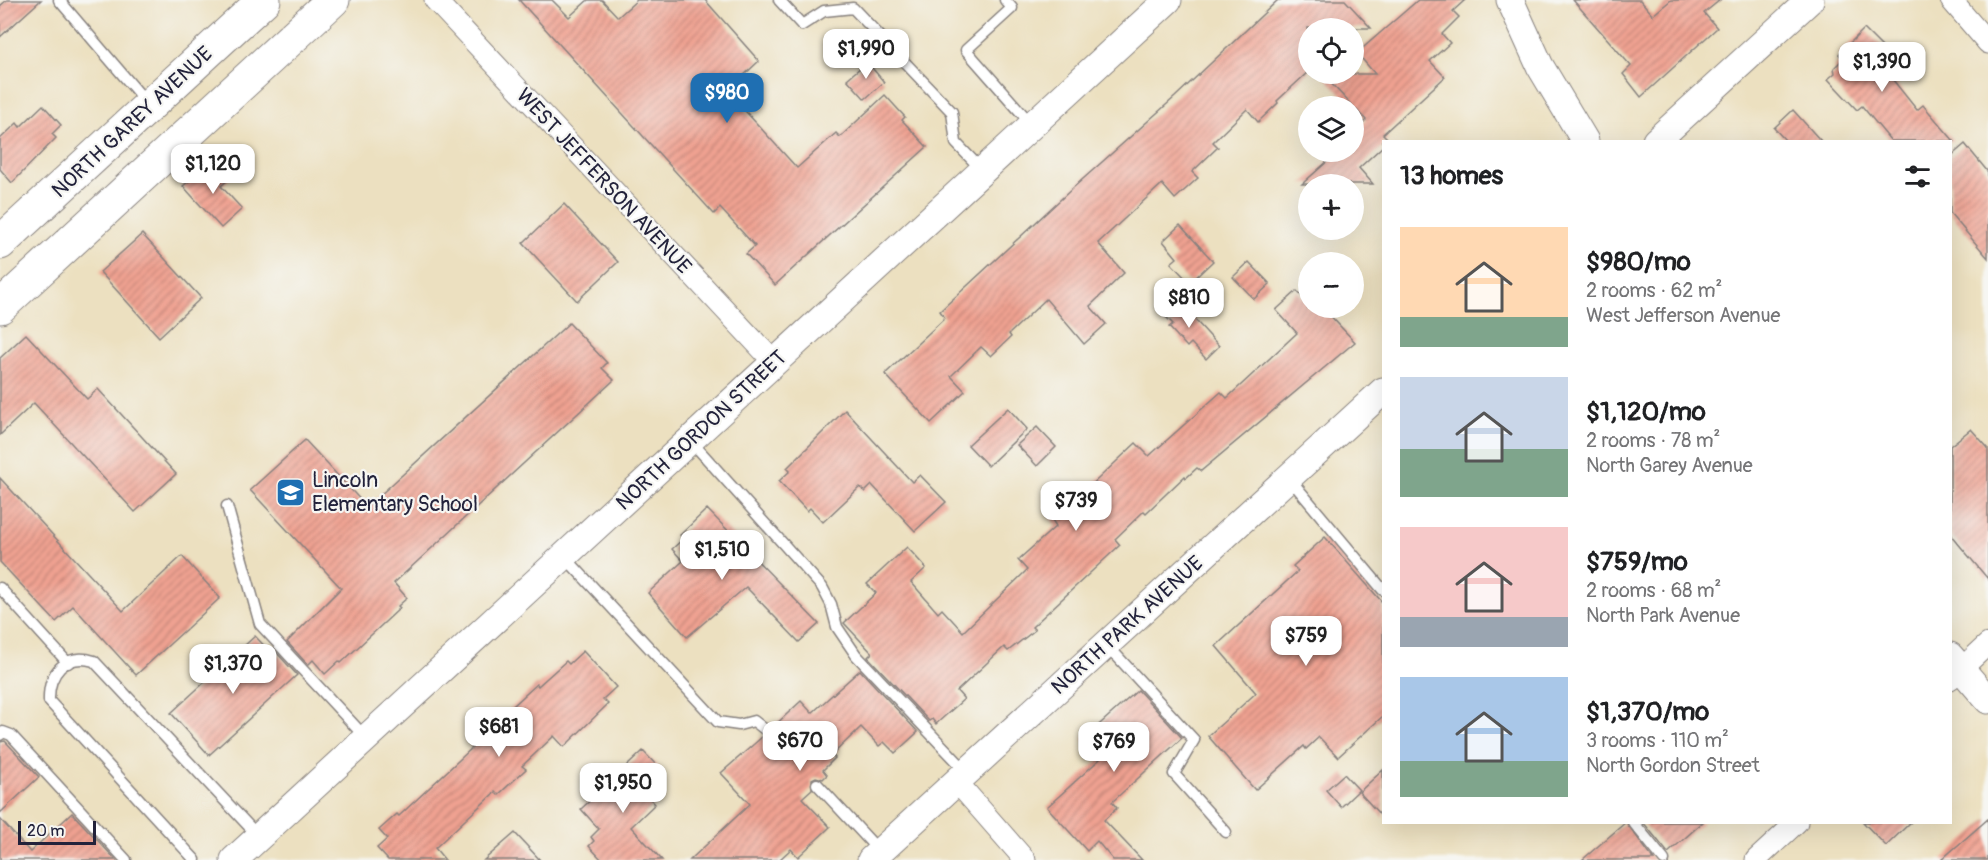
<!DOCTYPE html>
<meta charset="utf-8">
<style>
body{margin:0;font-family:Pangolin,sans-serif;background:#f2f2f2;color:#202124;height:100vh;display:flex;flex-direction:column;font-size:22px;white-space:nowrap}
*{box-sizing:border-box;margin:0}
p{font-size:20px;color:#757577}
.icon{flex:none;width:33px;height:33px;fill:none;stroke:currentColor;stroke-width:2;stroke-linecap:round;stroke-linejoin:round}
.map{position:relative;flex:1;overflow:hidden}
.sheet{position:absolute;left:1382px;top:140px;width:570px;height:684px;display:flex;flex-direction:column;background:#fff;border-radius:0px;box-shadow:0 6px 24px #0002}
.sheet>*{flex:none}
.controls{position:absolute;left:1298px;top:18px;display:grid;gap:12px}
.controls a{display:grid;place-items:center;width:66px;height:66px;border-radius:50%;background:#fff;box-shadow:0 6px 24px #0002;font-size:30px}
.scale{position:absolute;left:18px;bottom:15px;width:78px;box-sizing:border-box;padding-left:6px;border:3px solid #22223b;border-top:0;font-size:16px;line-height:21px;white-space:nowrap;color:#22223b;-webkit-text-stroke:4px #f6f6f2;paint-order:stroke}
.price{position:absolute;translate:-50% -51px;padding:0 14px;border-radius:12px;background:#fff;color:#222;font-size:20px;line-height:39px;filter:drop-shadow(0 2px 3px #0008)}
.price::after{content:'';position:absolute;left:50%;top:36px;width:18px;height:14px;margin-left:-9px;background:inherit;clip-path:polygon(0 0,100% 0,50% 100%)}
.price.selected{background:#1f6fb2;color:#fff}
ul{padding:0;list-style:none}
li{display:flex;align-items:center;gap:18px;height:150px;padding:0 18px}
li span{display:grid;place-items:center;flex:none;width:168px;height:120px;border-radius:0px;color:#555}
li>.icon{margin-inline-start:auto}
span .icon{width:72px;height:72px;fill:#fffc;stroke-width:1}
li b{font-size:26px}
h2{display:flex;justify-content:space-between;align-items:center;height:72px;padding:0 18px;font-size:26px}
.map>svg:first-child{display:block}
</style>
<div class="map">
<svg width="1988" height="860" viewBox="0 0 1988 860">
<defs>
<pattern id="building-hatch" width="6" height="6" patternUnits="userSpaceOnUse" patternTransform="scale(1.5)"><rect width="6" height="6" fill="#f0a291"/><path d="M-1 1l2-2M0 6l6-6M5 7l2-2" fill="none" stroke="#c28478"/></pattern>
</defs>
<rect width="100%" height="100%" fill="#f6f6f2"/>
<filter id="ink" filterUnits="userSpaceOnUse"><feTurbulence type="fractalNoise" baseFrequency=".0167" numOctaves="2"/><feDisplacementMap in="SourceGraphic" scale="12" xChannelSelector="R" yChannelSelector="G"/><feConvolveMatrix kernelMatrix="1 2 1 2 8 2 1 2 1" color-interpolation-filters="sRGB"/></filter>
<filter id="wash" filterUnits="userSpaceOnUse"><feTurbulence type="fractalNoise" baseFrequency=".008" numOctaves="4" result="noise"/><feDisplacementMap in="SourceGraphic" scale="24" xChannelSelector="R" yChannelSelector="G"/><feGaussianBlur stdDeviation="1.35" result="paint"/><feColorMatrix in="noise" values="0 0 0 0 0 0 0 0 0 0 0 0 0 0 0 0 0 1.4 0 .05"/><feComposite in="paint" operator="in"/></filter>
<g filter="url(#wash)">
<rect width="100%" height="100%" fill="#ece0c0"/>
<g id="blocks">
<g fill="url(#building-hatch)">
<path d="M7,0h34l-41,37v-31z"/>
<path d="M519,0h33l17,17 19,-17h14l16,17 19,-17h68l54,61 -32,30 70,77 39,-35 4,4 45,-42 20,22 -3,3 25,27 -152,138 -29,-31 9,-8 -35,-38 -6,6z"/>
<path d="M1278,0h67l26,28h-63v44l-31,29 1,2 -20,19 -11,-13 -34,33 5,5 -26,25 6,6 -23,21 -13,-15 -64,59 26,30 -34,33 16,18 -22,20 -38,-45 -37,35 2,3 -20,19 -10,-9 -30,29 14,15 -34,32 -46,-49 60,-56 -5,-7 134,-124 101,-90z"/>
<path d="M1418,0h47l-12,11 6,6 -17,17 8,9 -20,18 15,16 -62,57 6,6 -6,1v5l-24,22 14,16h-71l36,-32h15v-20l13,-12 -44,-46h53l-18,-21z"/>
<path d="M1573,0h67l13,15 18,-15h49l-16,13 13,15 -76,69 -18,-23 8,-8z"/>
<path d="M1864,29l26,26 -8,7 14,15 -3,3 24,30 6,-5 31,36h-63l-29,-35 -5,4 -29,-31 7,-6 -1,-5 9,-9 -4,-5z"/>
<path d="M867,62l17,20 -19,17 -18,-20z"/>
<path d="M43,105l18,20 -9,9 4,4 -44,45 -12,-14v-30l17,-16 3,4z"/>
<path d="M1793,110l28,31h-35l-12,-13z"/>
<path d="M1965,144l23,28v86l-38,-45v-56z"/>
<path d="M213,162l16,17 -8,7 21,23 -21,19 -38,-42z"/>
<path d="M564,204l54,58 -41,39 -54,-58z"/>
<path d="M1180,225l33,36 -23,22 -19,-20 6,-5 -14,-17z"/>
<path d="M142,234l59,64 -42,39 -59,-65z"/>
<path d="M1249,262l21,22 -16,15 -21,-22z"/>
<path d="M1297,291l11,12v5h15l32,34 -154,129 -4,-3 -11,10 -1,-2 -39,37 -2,-2 -29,28 5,6 -88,82 3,3 -27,21 -4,-4 -47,44 7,8 -28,25 -4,-5 -3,2 -61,-64 4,-4 -28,-30 32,-30 -9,-9 40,-37 19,21 -15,14 27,31 4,-4 21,23 64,-62 -9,-10 38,-34 -10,-16 24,-22 7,8 3,-4 2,2 54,-51 13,13 72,-64 6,6 70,-65 -21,-23z"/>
<path d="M1175,298l44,48 -13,13 -15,-16 -4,4 -18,-20 4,-3 -12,-12z"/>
<path d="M569,323l38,40 -5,5 12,12 -220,203 13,15 -9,8 2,2 -59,55 -2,-2 -14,13 -12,-14 -5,5 -21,-23 54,-54 -91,-98 55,-50 62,67z"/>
<path d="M26,334l61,65 11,-10 78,85 -41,38 -101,-109 -34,32v-77z"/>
<path d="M1008,408l19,21 -39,37 -20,-21z"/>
<path d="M845,410l67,72 8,-7 26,27 -31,29 -43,-46 -7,7 -5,-5 -37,35 -13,-14 -3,3 -28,-30 11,-10 -3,-3z"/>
<path d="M1037,427l19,20 -19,19 -20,-21z"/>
<path d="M1971,429l17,19v131l-38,-45v-88z"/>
<path d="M0,478l123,133 59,-55 38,42 -84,77 -63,-69 -17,16 -56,-60z"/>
<path d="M707,509l112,115 -20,18 -53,-55 -59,50 -39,-44 35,-32 -11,-12 11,-10 -3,-4z"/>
<path d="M1325,537l58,66v113l-45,41 -19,-20 -13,12 -2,-3 -49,44 -47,-54 48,-43 -40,-47 82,-75 -5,-5z"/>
<path d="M255,636l18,19 3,-3 21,23 -88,80 -38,-42z"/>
<path d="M583,651l33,36 -13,12 5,5 -44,43 -10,-11 -32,30 4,3 -28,26 -3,-3 -60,56 10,12h-57l-11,-12 10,-9 -8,-9 18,-16 2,2 74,-69 -3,-3 17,-16 1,1 49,-45 1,2 28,-25 3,3z"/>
<path d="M860,670l58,62 -23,21 -11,-11 -5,4 -18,-19 -29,28 3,3 -12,12 4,5 -4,4 -7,-2 -4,2v10l-10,9 28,29 -32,30 -7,-8 -12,11h-89l60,-56 -29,-31 41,-36 6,2 5,-2v-10l28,-26 11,12z"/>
<path d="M1138,690l44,48 -70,64 5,6 -13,12 38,40h-29l-16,-19 -10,10 -40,-44 53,-48 -17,-20z"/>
<path d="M5,741l34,36 -39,36v-71z"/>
<path d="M643,751l17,18 -21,18 16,17 -24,23 31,33h-60l-13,-14 5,-5 -3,-4 8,-8 -18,-20z"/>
<path d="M1383,770v48l-24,-26z"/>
<path d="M1344,774l15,16 -18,17 -15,-17z"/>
<path d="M72,813l44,47h-116v-41l30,33z"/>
<path d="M1988,819v41h-47z"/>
<path d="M1626,822l28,38h-72z"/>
<path d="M1643,822h60l-35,31z"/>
<path d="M1863,822h48l-25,24z"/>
<path d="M515,833l25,27h-56z"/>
</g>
</g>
</g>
<g filter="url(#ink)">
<use href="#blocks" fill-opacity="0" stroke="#87817e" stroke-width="1.5"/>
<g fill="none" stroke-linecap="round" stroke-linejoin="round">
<defs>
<g id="service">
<path d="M59,0l87,102"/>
<path d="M779,0l23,25 22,-14 29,-3 99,104 4,31 26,27"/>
<path d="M1005,0l7,8 -46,42 66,75"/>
<path d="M690,440l132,147 9,17 6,23 19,28 110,116"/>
<path d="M1289,478l94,112"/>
<path d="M227,506l33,118 106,114"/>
<path d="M564,556l154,166 21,3 15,-4 14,11"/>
<path d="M0,588l68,75"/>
<path d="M1106,644l88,96 -20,34 52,58"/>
<path d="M0,735l3,-3 8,3 115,125"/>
<path d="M817,784l63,68"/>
<path d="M1633,822l31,38"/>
<path d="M195,860l-146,-159c-1,-27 16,-49 45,-40l165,176"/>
</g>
<g id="minor">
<path d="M435,0l339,362"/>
<path d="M1951,0l37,43"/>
<path d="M1950,679l38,-35"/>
<path d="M956,781l69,79"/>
<path d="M1756,860l41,-38"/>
</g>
<g id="tertiary">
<path d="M1510,0l30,66 45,75"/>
<path d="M1656,141l154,-141"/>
<path d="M1950,656l38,44"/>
<path d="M234,860l934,-860"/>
<path d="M871,860l512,-469"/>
</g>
<g id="primary">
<path d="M0,243l264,-243"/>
<path d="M0,307l333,-307"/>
</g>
</defs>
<use href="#service" stroke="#87817e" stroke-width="13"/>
<use href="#minor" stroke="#87817e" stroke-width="23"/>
<use href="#tertiary" stroke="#87817e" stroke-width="29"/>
<use href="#primary" stroke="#87817e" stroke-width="35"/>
<use href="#service" stroke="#fff" stroke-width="10"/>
<use href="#minor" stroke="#fff" stroke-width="21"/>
<use href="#tertiary" stroke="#fff" stroke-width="27"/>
<use href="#primary" stroke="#fff" stroke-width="33"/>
</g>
</g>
<defs>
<symbol id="school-square" viewBox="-11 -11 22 22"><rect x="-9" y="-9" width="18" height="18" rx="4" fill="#1f6fb2" stroke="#f6f6f2"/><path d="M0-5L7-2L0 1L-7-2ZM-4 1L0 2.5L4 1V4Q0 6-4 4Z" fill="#fff"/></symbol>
</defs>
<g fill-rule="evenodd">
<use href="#school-square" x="274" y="476" width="33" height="33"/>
</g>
<g text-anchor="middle" stroke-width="4.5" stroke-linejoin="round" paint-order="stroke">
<g font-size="21" fill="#22223b" stroke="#f6f6f2">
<text transform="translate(132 122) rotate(-43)" y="7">NORTH GAREY AVENUE</text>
<text transform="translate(604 181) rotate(47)" y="7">WEST JEFFERSON AVENUE</text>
<text transform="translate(701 430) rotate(-43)" y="7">NORTH GORDON STREET</text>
<text transform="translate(1127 625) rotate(-42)" y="7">NORTH PARK AVENUE</text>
</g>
<g font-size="21" fill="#22223b" stroke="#f6f6f2" text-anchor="start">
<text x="312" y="487">Lincoln<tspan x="312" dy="24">Elementary School</tspan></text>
</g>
</g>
</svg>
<div class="controls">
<a><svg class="icon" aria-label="locate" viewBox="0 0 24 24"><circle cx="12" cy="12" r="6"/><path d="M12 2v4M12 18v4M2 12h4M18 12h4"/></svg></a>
<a><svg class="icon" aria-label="layers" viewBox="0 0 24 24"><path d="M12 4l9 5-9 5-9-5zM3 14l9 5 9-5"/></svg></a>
<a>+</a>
<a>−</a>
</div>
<div class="scale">20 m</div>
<b class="price" style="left:866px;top:80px">$1,990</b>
<b class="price" style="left:1882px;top:93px">$1,390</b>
<b class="price selected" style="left:727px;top:124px">$980</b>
<b class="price" style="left:213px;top:195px">$1,120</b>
<b class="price" style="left:1189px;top:329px">$810</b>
<b class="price" style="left:1076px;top:532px">$739</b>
<b class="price" style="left:722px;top:581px">$1,510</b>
<b class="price" style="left:1306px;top:667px">$759</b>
<b class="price" style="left:233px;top:695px">$1,370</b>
<b class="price" style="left:499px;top:758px">$681</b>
<b class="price" style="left:800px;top:772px">$670</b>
<b class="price" style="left:1114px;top:773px">$769</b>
<b class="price" style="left:623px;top:814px">$1,950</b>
<section class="sheet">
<h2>13 homes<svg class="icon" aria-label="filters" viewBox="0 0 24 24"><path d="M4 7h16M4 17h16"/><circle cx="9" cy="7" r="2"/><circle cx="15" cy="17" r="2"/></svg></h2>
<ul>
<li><span style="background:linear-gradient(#ffd9b3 75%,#7fa58c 0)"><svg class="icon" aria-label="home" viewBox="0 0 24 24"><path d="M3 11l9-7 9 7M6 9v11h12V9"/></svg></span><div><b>$980/mo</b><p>2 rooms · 62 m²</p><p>West Jefferson Avenue</p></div></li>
<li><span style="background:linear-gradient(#c9d6e8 60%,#7fa58c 0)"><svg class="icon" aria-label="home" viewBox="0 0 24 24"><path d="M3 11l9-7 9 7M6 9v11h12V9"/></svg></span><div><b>$1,120/mo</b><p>2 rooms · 78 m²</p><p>North Garey Avenue</p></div></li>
<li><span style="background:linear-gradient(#f6c9c9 75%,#9aa5b1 0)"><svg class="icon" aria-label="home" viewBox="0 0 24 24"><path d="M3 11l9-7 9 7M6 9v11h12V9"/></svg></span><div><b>$759/mo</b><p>2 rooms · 68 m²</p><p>North Park Avenue</p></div></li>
<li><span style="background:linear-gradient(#a9c7e8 70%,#7fa58c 0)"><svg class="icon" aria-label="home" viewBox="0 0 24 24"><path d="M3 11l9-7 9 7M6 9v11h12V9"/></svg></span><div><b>$1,370/mo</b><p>3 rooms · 110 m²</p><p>North Gordon Street</p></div></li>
</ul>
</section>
</div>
